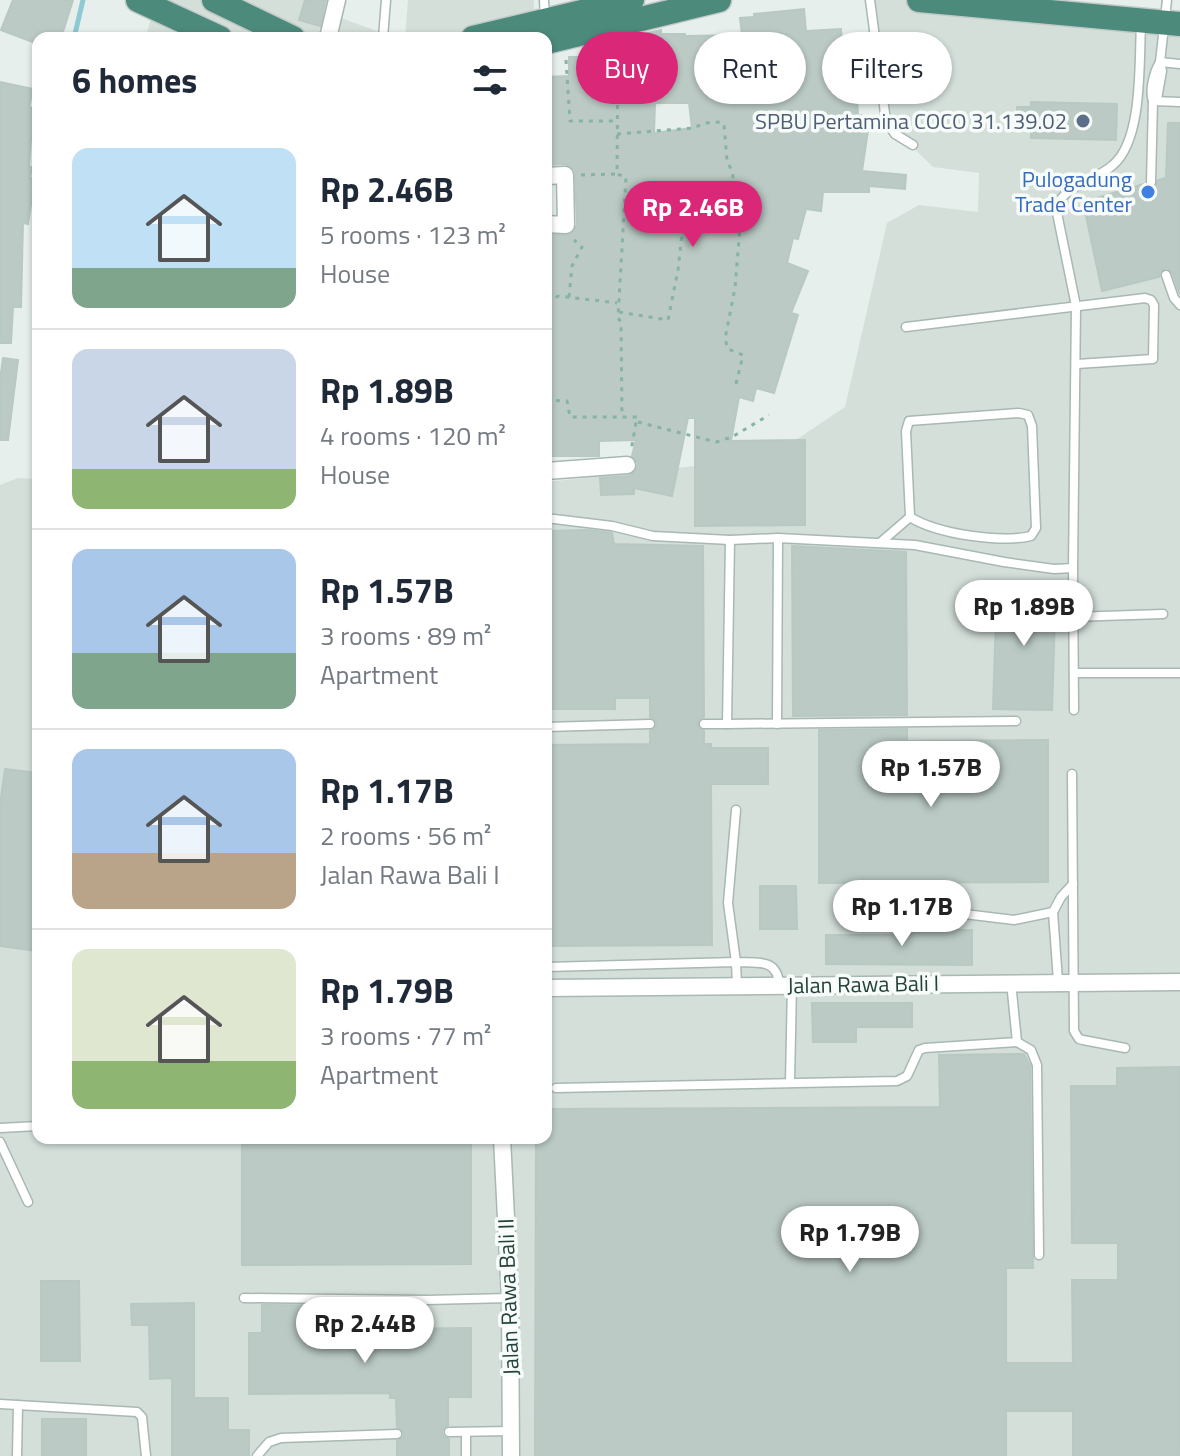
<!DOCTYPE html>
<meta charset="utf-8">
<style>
body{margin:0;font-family:"Titillium Web",sans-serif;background:#f2f2f3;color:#1f2937;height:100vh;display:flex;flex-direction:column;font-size:30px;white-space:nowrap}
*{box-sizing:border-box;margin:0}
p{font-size:26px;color:#747a83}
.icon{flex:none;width:44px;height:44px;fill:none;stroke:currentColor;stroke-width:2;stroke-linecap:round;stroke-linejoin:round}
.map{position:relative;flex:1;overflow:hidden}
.details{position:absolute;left:32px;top:32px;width:520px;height:1112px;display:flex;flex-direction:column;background:#fff;border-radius:16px;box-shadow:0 2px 6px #0004}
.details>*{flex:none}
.hud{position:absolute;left:576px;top:32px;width:484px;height:72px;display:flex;gap:16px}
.price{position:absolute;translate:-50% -68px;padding:0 18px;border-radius:28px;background:#fff;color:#222;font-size:26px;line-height:52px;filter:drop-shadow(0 2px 4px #0008)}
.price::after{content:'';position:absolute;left:50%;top:48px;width:24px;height:18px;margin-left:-12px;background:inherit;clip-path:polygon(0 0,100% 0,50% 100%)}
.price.on{background:#db2777;color:#fff}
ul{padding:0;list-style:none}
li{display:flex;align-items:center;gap:24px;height:200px;padding:0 40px}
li+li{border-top:2px solid #e0e1e3}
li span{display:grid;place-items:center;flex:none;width:224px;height:160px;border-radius:16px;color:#555}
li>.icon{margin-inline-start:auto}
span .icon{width:96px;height:96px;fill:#fffc;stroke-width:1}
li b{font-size:34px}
h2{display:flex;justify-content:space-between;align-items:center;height:96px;padding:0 40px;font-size:34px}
.tag{padding:0 28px;border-radius:36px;background:#fff;box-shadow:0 2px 6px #0004;font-size:28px;line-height:72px}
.tag.on{background:#db2777;color:#fff}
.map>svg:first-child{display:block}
</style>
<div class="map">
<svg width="1180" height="1456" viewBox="0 0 1180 1456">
<rect width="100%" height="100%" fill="#e6efeb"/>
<g fill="#d4dfda">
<path d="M157,0h165l-3,10 77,28h-251z"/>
<path d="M408,0h126l-1,38h-128z"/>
<path d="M870,0h48l262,22v1434h-1180v-971l18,-7 20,1v659h508v-656l223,-24 76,-51 42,-184 32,-18 59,7 1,-39 -46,-6 -47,-46z"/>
</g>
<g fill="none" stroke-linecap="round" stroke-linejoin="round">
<path stroke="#8ec9d4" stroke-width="5" d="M74,38l9,-38"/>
</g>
<g fill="#bbcac4" stroke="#b8c9c2" stroke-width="2" fill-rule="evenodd">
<path d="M13,0h60l-12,38h-23v6l-37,-14z"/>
<path d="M305,0h21l-6,26 -21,-6z"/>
<path d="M804,9l2,22 35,-2 3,49h12l2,37 12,2 -8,54 44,4 -1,14 -36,-3v6h-46l-2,19 -15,-2 -8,30 -5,-1 -6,25 21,8 -17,42 7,2 -24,78 -18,-5 -3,13 -14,-4 -8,44 74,-1v85l-110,1v-108h-7l-16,78 -38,-8v6l-33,1 -1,-17 29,-2 7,-6 2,-7 -6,-7 4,-16 -37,1v15h-53l4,-166 -4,-1v-10l5,-17 -5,-3v-24h24l7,-10 -2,-55 -10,-6 -19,1v-88l23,-1v-19h27v-6h27v-12l38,-9v4h24v2l57,-1 -2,-17 14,-1v-3zM655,103h34l3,25 -38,5z"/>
<path d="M0,82l33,7 -4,18 9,2v31l-7,-1 -2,28h3l-2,11h4l-1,14 -5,32 -5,-1 -2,84h-8l-2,36h-11z"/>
<path d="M1031,102l86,2 -1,36 -85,-2v-9h-14v-22h14z"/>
<path d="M1168,123h12v171l-8,-22 -5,-4 -7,3 -1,6 -57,14 -19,-89 61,-18 4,4h6l4,-8 8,-2z"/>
<path d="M3,358l15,2 -10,80h-8v-60z"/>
<path d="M588,530l24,3 2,11 89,2 1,171 -6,3v7l6,4v13h7v4h57v36h-57l1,161 -166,1v-201l104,-1v-13l7,-6 -2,-5 -5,-3v-19h-35v11h-69v-178z"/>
<path d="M792,546l114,6 1,163 -114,1z"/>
<path d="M997,585l59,2 -4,123 -59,-1z"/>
<path d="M907,729v12l141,-1v142l-229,1v-153z"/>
<path d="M5,769l33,4v178l-38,-5v-142z"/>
<path d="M760,886h36l1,43h-37z"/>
<path d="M898,930h74v35l-146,-1v-29h72z"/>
<path d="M812,1003h100v24h-56v15h-43z"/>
<path d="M1024,1054l6,12 3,202h-27v95h67l-1,-83h46v-37h-46l-1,-157h46v-18l63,-1v389h-107v-45h-67v45h-471l1,-318h10v-29l394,-2 -1,-52z"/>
<path d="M471,1143v121l-229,1v-121z"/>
<path d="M41,1281h38l1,80h-39z"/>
<path d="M194,1303v95h34v32h21v26h-77v-78l-22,1 -1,-54h-17l-1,-21z"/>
<path d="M262,1305l114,1v23l95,-1v69h-23v28l-6,6 1,5 6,3v17h-52v-15l6,-3 1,-5 -7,-6 -1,-29h-6v-5l-141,1v-61h13z"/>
<rect x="42" y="1419" width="44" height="37"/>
</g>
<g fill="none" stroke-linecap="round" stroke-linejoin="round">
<defs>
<g id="service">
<path d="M544,0l1,19"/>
<path d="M870,0l16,121 9,13 18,11"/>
<path d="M383,38l3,-38"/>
<path d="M1160,62l20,2"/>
<path d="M1153,101l4,-2 5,-28 -2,-9 7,-62"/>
<path d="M1153,101l27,1"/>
<path d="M1151,182l2,-81c-4,-11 1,-29 7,-39"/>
<path d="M1166,275l8,23 6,7"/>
<path d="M906,327l239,-29 6,2 3,5 -1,54 -76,5"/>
<path d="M546,518l66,8 41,10 77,4 48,-2 137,7 89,17 50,7 19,-1 3,-262 -20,-98c8,-23 39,-27 57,-43 30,-25 26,-103 28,-141"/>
<path d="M730,540l-3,184 289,-3"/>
<path d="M881,542l29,-25 -4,-86 3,-10 110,-8 9,2 4,11 4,102 -5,8c-31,7 -94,-2 -121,-19"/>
<path d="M1073,568l1,142"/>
<path d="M1072,617l91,-3"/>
<path d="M1074,673h106"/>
<path d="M704,724h23"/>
<path d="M777,724l1,-186"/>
<path d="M546,727l104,-3"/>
<path d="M1072,774l2,257 5,8 4,1 42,8"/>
<path d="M736,810l-8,93 8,59c21,1 42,-4 43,23"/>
<path d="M915,908l99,12 39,-8 5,69"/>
<path d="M1053,912l8,-15 12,-13"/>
<path d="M546,967l190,-5 1,23"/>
<path d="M1017,1042l14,8 6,15 2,190"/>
<path d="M790,1082l2,-98"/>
<path d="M556,1088l341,-7 10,-5 12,-26 6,-2 92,-6 -6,-60"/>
<path d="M0,1128l38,-2"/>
<path d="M0,1142l28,60"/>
<path d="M244,1298l183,2 82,-2"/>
<path d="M0,1404l137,8 5,5 4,39"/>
<path d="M449,1432l62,-1"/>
<path d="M17,1456l1,-51"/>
<path d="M257,1456l12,-14 12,-4 116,-4"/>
<path d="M466,1456v-23"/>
</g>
<g id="minor">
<path d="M328,38l9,-38"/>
<path d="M546,176l19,-1 1,50 -20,-1"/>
<path d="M546,471l81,-6"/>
<path d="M546,988l634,-6"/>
<path d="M502,1138l8,160 1,158"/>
</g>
<g id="trunk">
<path d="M138,0l82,38"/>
<path d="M214,0l79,38"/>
<path d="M919,0l261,24"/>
<path d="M473,38l159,-38"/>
<path d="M546,42l173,-42"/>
</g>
</defs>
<use href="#service" stroke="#a8b8b2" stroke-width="11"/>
<use href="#minor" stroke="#a8b8b2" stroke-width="19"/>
<use href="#trunk" stroke="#c2cac8" stroke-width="27"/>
<g stroke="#86b3a5" stroke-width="3" stroke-dasharray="4 6" stroke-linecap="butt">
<path d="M618,45l-1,129 9,3 -8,141 3,4 1,94"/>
<path d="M566,60l4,61h47"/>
<path d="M617,134l76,-6 12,-5 16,-1 3,3 3,35 6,14 -1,35 8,18 -5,61 -10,51 3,10 15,6 -8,33"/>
<path d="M581,175l36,-1"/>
<path d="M569,297l3,-31 10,-19 -8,-7"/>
<path d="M546,300l13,-4 58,7"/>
<path d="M619,312l49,8 10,-50 7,-64 47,3"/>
<path d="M546,400l21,1 3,16h67l-6,34"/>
<path d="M638,422l78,20 16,-5 37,-22"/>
</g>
<use href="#service" stroke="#fff" stroke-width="8"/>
<use href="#minor" stroke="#fff" stroke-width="16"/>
<use href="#trunk" stroke="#4c8a7c" stroke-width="24"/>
</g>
<circle fill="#5c6f8a" stroke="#f7fbf9" stroke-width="3" cx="1083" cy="121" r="8"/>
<circle fill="#3f7fe0" stroke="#f7fbf9" stroke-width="3" cx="1148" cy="192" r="8"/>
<g text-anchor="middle" stroke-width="7" stroke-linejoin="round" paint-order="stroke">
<g font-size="22" fill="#4e5e75" stroke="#f7fbf9" text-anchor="end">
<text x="1067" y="129">SPBU Pertamina COCO 31.139.02</text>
</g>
<g font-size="22" fill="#366cbe" stroke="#f7fbf9" text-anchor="end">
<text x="1132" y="187">Pulogadung<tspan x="1132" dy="25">Trade Center</tspan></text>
</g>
<g font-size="22" fill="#24423a" stroke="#f7fbf9">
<text transform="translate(863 984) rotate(-1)" y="8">Jalan Rawa Bali I</text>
<text transform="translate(508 1297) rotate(-92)" y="8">Jalan Rawa Bali II</text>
</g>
</g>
</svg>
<b class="price on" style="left:693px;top:249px">Rp 2.46B</b>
<b class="price" style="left:1024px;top:648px">Rp 1.89B</b>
<b class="price" style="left:931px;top:809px">Rp 1.57B</b>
<b class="price" style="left:902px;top:948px">Rp 1.17B</b>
<b class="price" style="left:850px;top:1274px">Rp 1.79B</b>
<b class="price" style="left:365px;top:1365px">Rp 2.44B</b>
<div class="hud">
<a class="tag on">Buy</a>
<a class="tag">Rent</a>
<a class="tag">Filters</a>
</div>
<section class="details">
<h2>6 homes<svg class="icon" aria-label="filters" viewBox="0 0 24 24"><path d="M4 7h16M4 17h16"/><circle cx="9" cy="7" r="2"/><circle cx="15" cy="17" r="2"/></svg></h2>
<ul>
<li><span style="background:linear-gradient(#bfe0f5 75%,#7fa58c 0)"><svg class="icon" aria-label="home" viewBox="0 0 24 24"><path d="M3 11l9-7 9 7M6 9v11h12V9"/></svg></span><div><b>Rp 2.46B</b><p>5 rooms · 123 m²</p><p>House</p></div></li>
<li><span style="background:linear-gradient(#c9d6e8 75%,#8fb573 0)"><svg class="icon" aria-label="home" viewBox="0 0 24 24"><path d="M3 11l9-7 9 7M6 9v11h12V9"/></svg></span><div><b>Rp 1.89B</b><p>4 rooms · 120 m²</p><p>House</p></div></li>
<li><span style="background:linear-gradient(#a9c7e8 65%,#7fa58c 0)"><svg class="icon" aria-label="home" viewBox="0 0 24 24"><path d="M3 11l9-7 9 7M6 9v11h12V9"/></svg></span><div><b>Rp 1.57B</b><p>3 rooms · 89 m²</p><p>Apartment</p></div></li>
<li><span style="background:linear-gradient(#a9c7e8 65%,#b9a48a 0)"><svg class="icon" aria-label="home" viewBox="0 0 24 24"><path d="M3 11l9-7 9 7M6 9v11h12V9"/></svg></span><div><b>Rp 1.17B</b><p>2 rooms · 56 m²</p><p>Jalan Rawa Bali I</p></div></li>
<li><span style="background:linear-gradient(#dfe7d0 70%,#8fb573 0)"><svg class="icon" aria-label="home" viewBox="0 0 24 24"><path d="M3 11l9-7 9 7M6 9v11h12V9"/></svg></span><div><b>Rp 1.79B</b><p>3 rooms · 77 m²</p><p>Apartment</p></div></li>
</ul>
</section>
</div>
